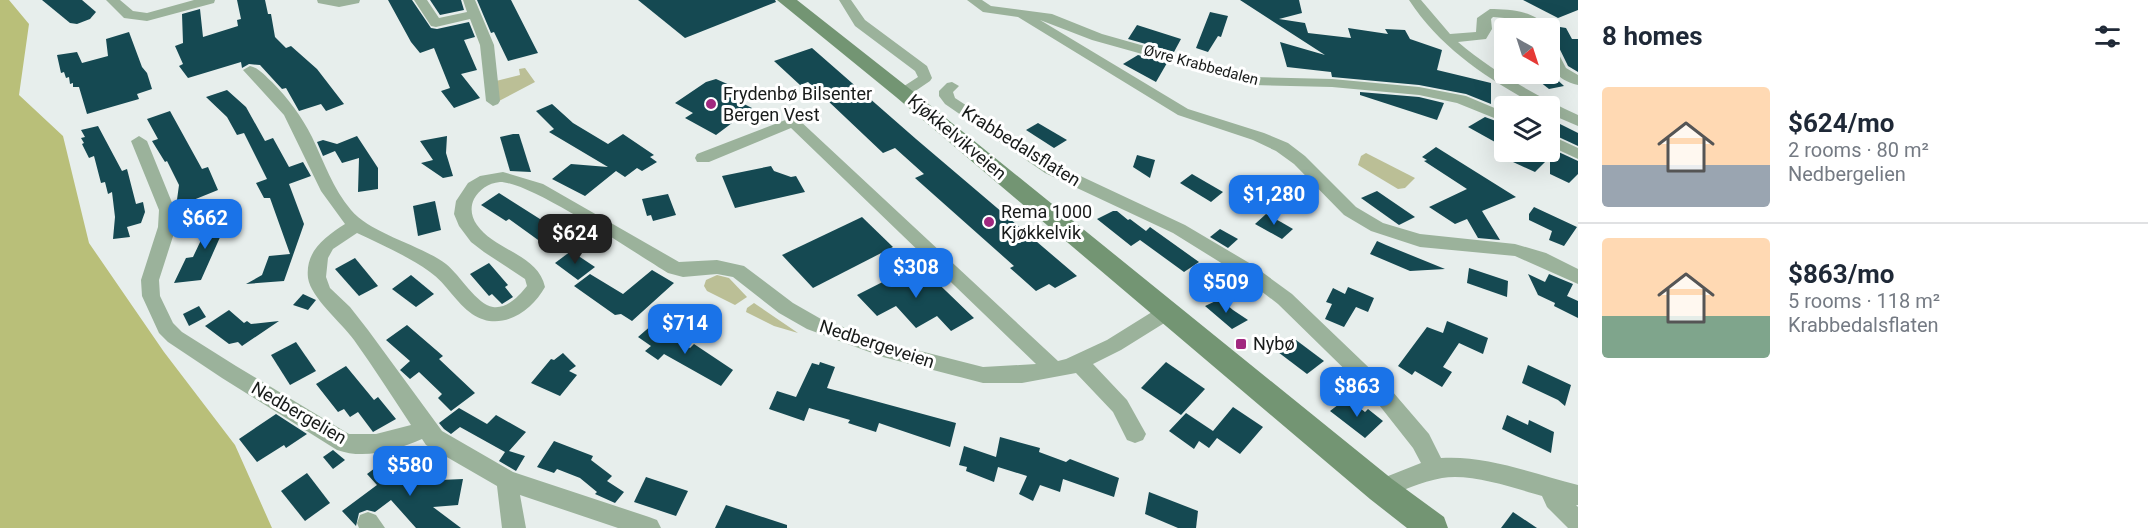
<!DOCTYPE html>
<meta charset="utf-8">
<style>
body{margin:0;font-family:Roboto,sans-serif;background:#f6f6f7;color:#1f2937;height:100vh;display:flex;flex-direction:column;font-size:22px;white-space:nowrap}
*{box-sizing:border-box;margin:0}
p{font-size:20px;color:#747a83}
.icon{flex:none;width:33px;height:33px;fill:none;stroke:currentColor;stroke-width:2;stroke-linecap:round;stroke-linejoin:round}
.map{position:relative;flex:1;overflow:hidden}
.drawer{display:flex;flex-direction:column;background:#fff;width:570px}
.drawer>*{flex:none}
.needle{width:39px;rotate:141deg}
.fabs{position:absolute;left:1494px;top:18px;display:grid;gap:12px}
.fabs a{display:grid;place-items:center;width:66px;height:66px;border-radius:6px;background:#fff;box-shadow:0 6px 24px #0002;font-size:30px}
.price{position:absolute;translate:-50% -51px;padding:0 14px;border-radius:12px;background:#1a73e8;color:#fff;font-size:20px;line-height:39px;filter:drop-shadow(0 2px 3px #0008)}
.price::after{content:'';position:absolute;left:50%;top:36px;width:18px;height:14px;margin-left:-9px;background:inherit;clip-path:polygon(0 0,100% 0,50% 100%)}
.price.on{background:#222;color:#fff}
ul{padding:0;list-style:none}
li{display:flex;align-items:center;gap:18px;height:150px;padding:0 24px}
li+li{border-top:2px solid #e0e1e3}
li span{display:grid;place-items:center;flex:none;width:168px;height:120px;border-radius:6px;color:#555}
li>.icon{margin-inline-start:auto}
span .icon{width:72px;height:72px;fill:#fffc;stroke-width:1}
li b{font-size:26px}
h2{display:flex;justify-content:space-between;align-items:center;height:72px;padding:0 24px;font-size:26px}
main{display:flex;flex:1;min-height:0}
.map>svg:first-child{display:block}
</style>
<main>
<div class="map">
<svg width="1578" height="528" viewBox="0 0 1578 528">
<rect width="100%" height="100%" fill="#e7eeec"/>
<g fill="#bbbf96">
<path d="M525,68l10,14 -36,19 -3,-20 24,-6 -1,-6z"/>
<path d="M1366,153l49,25 -10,10 -7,1 -40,-24 3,-9z"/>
<path d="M717,275l12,3 18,19 -12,8 -28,-14 -3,-5 2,-6z"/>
<path d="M754,303l44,30 -24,-7 -28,-14 1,-4z"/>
</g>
<path fill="#b9bf79" d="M0,0h9l20,24 -10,71 44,41 26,107 75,109 71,93 37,83h-272z"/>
<g fill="#154952">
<path d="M42,0h40l14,12 -6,7 -13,5 -7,-1z"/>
<path d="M237,0h28l3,14h3l4,23 11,11 5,-2 26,23 27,35 -18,7 -5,-7 -22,7 -13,-23 -4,1 -22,-24 -11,-1 -7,4 -1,-6 -53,16 -9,-12 4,-2 -8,-18 8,-3 -1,-29 18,-5 3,28 35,-11 -1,-6 4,-1z"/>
<path d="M388,0h24l19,28 6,1 32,-7 6,15 -11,3 13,30 -16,4 19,24 -26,10 -13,-17 9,-3 -16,-40 -14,5 -9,-11z"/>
<path d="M430,0h31l3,10 -24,5z"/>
<path d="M477,0h34l27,53 -30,8 -14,-29 -3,1z"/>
<path d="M638,0h137l1,2 -91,36z"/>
<path d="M1240,0h59l3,13 -23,6 26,4 3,10 43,5 -3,-10 40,6 -3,-5 20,1 5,9 32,11 -5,20 54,13v21l-25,-10 -47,-9 -87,-8 -1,-5 -44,-5 -7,-25 45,13z"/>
<path d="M1523,0h55v10l-20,8z"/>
<path d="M1210,12l18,4 -7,21 -3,-1 -10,16 -12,-4z"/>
<path d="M1137,25l44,14 -7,13 -46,-13z"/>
<path d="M1548,25l18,3 6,11h6v33l-10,-6z"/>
<path d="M129,32l13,35 5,6 5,16 -15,5 2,5 -52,15 -8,-27h-6v-4l-3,1 -1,-7 -3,1 -2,-6 -3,1 -4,-18 20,-3 5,11 26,-7 -2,-17z"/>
<path d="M812,48l104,91 161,137 -22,12 -6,-4 -13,7 -26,-23 4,-2 -99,-88 9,-4 -29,-26 -12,5 -75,-71 -8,3 -26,-24z"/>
<path d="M1138,55l29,8 -11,19 -33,-18z"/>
<path d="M1530,74h21l13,12 -15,3z"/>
<path d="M716,79l25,11 -11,7 22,11 -36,27 -31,-17 8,-5 -18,-10 31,-21z"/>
<path d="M227,90l19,17 19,34 8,-3 16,29 14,-5 8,14 -22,8 15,40 -20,57 -38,3 16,-9 7,-19 21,-2 -20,-56h-6l-8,-15 11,-4 -23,-46 -7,2 -10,-18 -21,-20z"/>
<path d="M1360,92l59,5 25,6 -7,17 -77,-25z"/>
<path d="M552,104l21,19 35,21 15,-10 31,21 -4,2 7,5 -15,9 -5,-3 -12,9 -9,-6 -31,25 -33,-17 19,-15 37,3 -59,-35 5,-3 -18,-18z"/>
<path d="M170,111l32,58 6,-2 10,23 -42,17 3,-22 -12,-24 -2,1 -13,-21 6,-2 -11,-20z"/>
<path d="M1485,117l19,7v23l-36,-20z"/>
<path d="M1550,119l28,14v13l-28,-13z"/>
<path d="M1038,123l29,17 -13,8 -28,-18z"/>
<path d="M98,126l24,45 5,-2 9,35 7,-2 2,10 -4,11 -14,4 3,10 -17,2 2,-22 -3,-25 -4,2 -3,-12 -4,1 -7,-27 -5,2 -7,-14 2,-1 -3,-5 4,-1 -4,-7z"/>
<path d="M513,134h6l12,38 -21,-1 -10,-34z"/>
<path d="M357,136l21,32v21l-20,3 1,-34 -17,5 -7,-12 -12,5 -6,-14 6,-2 14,4z"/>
<path d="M447,136l-1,17 7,23 -10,2 -22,-15 12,-3 -13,-19z"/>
<path d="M1436,147l80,50 -34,14 18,29 -22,-2 -11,-19 -12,5 -26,-17 38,-18 -43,-28 3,-1 -5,-3z"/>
<path d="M1550,148l28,13v13l-9,9 -19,-9z"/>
<path d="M1523,152l12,2 13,5 -13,13 -22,-10z"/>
<path d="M1137,155l18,5 -5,18 -17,-11z"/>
<path d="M771,166l3,5 17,6 5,-1 9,16 -70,16 -13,-32z"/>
<path d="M1192,174l31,18 -12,10 -31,-19z"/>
<path d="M1377,191l38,26 -16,8 -38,-27z"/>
<path d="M499,193l63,40 -6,4 7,4 -11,9 -43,-31 -3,2 -25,-16z"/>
<path d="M668,194l8,21 -23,6 -2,-6 -4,1 -5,-17z"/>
<path d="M435,201l6,29 -23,6 -5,-30z"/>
<path d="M1534,207l43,20 -13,19 -15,-6 3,-9 -23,-11v-6z"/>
<path d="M1113,211h4l11,9 2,-1 16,12 4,-4 49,35 -15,10 -44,-32 -9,6 -34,-27z"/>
<path d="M1266,214l15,8 12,7 -11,10 -27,-15z"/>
<path d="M235,215l-5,19 -9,1 -20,45 -27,3 12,-25 7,-1 18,-38z"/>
<path d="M862,217l31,30 -80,41 -31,-33z"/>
<path d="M1220,229l18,10 -10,9 -18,-11z"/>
<path d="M1377,241l9,4 59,24 -35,2 -40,-17z"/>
<path d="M571,251l24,16 -17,13 -23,-17z"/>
<path d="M355,258l23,28 -19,10 -24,-27z"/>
<path d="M489,263l19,22 -3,2 8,10 -11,7 -10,-10 -3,2 -19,-22z"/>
<path d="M918,264l56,54 -23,13 -14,-15 -21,12 -20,-22 -19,10 -20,-21z"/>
<path d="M1469,268l39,13 -1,16 -40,-14z"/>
<path d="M652,270l22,13 -42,38 -11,-7 -6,1 -41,-29 16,-12 33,20z"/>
<path d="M1528,274l17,8 4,-8 24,10 -6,12 11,5v17l-24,-12 1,-3 -17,-8z"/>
<path d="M411,275l23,19 -18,13 -24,-18z"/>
<path d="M1348,287l26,11 -6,14 -12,-5 -12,20 -19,-8 7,-15 -6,-2 7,-14 12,6z"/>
<path d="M303,294l13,6 -8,10 -15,-5z"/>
<path d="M1220,299l13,11 15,10 -16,9 -27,-23z"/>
<path d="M199,306l7,11 -17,9 -6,-12z"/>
<path d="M229,310l15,13 3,-2 4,3 28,-3 -37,25 -4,-4 -9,2 -24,-18z"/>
<path d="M1447,321l41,17 -5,16 -24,-11 -16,24 9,5 -10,15 -27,-16 -3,4 -14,-9 29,-39 16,6z"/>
<path d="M653,324l37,24 4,-4 39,26 -12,16 -57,-32 -6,6 -13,-9 6,-5 -13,-9z"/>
<path d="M407,325l36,31 -4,3 36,34 -24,18 -13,-13 4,-4 -23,-22 -9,7 -10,-9 10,-9 -24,-21z"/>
<path d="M1292,337l32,24 -17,13 -33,-25z"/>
<path d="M296,342l20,29 -26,14 -19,-30z"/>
<path d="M563,353l13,13 -7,5 8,4 -17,21 -29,-13 20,-24 3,1z"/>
<path d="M820,362l15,5 -8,21 129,35 -6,24 -71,-24 -3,9 -28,-9 2,-3 -41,-12 -5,13 -35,-12 8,-18 19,6 16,-34 7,2z"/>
<path d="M1166,362l39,27 -24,26 -40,-27z"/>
<path d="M1528,365l43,20 -6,21 -7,-6 -36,-17z"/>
<path d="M346,366l28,34 4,-3 18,22 -23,13 -15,-20 -8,5 -6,-8 -6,3 -22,-28z"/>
<path d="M1341,369l15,15 -7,6 -18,-14z"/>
<path d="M1347,398l18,14 3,-3 15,12 -18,17 -35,-27z"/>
<path d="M1233,407l30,20 -23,27 -23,-16 -8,10 -10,-7 -5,8 -25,-18 17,-18 27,18z"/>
<path d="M459,408l28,16 9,-9 30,17 -17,19 16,5 -9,15 -17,-10 6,-9 -45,-25 -9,7 -7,-5 -5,-6z"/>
<path d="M276,414l31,20 -21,14 -2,-3 -27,17 -18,-23z"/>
<path d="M1507,415l21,10 1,-5 25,12 -3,21 -49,-24z"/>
<path d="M1000,437l40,11 -1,4 27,10 4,-3 49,19 -5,19 -51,-18 -3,13 -20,-7 -7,16 -14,-7 8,-18 -29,-9 -4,15 -28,-11 1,-4 -8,-2 5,-19 32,11z"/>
<path d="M554,441l39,15 -2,4 21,16 -5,5 17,11 -9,11 -20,-9 2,-2 -17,-14 -23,-9 -3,4 -17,-6z"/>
<path d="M333,450l12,10 -12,9 -10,-12z"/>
<path d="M394,462l17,19 17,-13 12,12 23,-1 -5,26 -25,2 28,21h-45l-25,-28 -16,12 -8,-2 -8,3 -3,13 -14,-15 35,-26 -10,-11 12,-9 4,4z"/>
<path d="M307,473l23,30 -25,18 -24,-30z"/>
<path d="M646,477l42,14 -12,25 -42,-14z"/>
<path d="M1149,492l49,19 -2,17h-18l-33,-14z"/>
<path d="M726,505l61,20v3h-72z"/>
<path d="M1513,512l24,16h-36z"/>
</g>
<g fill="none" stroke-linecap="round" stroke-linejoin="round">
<g fill="#9bb29b" fill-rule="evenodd">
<path d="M106,0h14l13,11 14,2 47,-13h21l-1,3 -67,18 -23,-3z"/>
<path d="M317,0h43l-1,3 -20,4 -21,-4z"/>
<path d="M414,0h13l12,18 28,-6 -4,-12h12l19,45 6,56 -2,3 -5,2 -7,-5 -6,-56 -10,-26 -34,8 -5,-1z"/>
<path d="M839,0h12l14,20 62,46 5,12 -2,3 -22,15h-10l-2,-3 2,-3 20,-13 -3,-6 -60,-45z"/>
<path d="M967,0h15l9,6 61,8 50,20 152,43 78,2 87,8 47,9 38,16v10l-47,-19 -38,-8 -87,-8 -79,-2 -161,-45 -52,-20 148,89 76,24 24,10 17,13 51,51 27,16 37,11 95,10 31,9 32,16v15l-63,-28 -95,-9 -49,-16 -27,-16 -50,-51 -18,-13 -23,-11 -75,-25 -160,-98 -35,-5z"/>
<path d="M1409,0h12l29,34 26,-2 1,-14 13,-9c19,0 47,2 57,19h-13l-18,-9 -23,-2 -2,2 1,10 -6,10 -28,3c35,30 79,54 120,73v11l-28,-12v-8h-13c-50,-28 -96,-57 -128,-106z"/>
<path d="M1550,46l5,1 11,21 12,7v10c-22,-5 -30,-18 -28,-39z"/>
<path d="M250,66c9,2 15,10 22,16 16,16 30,35 40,55 12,25 21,52 39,73 20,24 68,34 95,54 14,11 31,41 47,43 14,2 26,-11 34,-21l-2,-7 -41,-27 -13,-10 -12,-16 -5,-12 2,-13 12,-18 12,-7 23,-4 40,12 136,78 38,-2 27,6 49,37 28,16 64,23 98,25 53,-3 -245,-236 -82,34h-12l-2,-4 2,-4 91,-35h10l260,242 8,-2 41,-19 53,-33 7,-2 7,2 2,5 -2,5 -53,33 -28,14 34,36 19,34 -3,6 -8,3 -8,-3 -14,-28 -37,-39 -54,10h-39l-100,-26 -76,-28 -28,-16 -46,-36 -16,-3 -34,3 -15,-4c-33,-20 -137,-91 -168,-91 -12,1 -21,8 -26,17 -4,8 -3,18 3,26 18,26 61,29 68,62 -14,25 -45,46 -73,27 -16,-11 -25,-30 -42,-42 -22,-16 -48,-27 -73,-39l-24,16 -5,9 -2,19 4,11 20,19 18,23 74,101 71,41 136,45 8,3 4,8h-43l-98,-33 6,33h-24l-5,-42 -71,-41 -4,-6c-26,11 -57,21 -85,11l-115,-72 -54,-36 -9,-9 -17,-37 -1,-16 17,-53 1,-17 -28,-69 8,-5 8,5 28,69 1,17 -17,53 1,16 13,27 9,9 54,34 113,68h27l35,-9c-19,-29 -37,-57 -57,-85 -13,-18 -43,-42 -46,-62 -3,-27 17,-41 37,-54l-24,-33 -37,-76 -41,-45z"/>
<path d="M952,82l7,4 -6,6 2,6 102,67 128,60 66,39 41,30 94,90 43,50 12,24c46,-3 93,16 137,27v20h-2l2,2v21h-10l-21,-21 -5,-11c-28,-8 -71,-23 -100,-18 -21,4 -41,13 -61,21l-8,-3 -3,-7 3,-7 48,-19 -8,-15 -41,-52 -94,-92 -39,-30 -66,-41 -128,-60 -100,-69 -6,-8v-5l8,-8z"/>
<path d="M1550,135l28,13v11l-28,-13z"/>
<path d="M368,512l8,3 9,13h-26l-2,-5 3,-8z"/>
</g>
<path fill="#739573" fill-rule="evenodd" d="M777,0h20l113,89 482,390 52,38 4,11h-41l-37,-29 -474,-402z"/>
</g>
<g fill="#a1287f" stroke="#fff" stroke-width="2">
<circle cx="711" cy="104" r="6"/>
<circle cx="989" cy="222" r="6"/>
<rect x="1235" y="338" width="12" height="12" rx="3"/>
</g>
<g text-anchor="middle" stroke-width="6" stroke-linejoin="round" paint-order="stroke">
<g font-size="15" fill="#181b1a" stroke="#fff">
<text transform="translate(1201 65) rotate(15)" y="5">Øvre Krabbedalen</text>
</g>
<g font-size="18" fill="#181b1a" stroke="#fff" text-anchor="start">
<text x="723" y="100">Frydenbø Bilsenter<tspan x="723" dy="21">Bergen Vest</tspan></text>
<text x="1001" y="218">Rema 1000<tspan x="1001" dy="21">Kjøkkelvik</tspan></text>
<text x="1253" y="350">Nybø</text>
</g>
<g font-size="18" fill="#181b1a" stroke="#fff">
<text transform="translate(957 137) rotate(40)" y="6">Kjøkkelvikveien</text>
<text transform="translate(1021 146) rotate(32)" y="6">Krabbedalsflaten</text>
<text transform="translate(877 344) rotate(18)" y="6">Nedbergeveien</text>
<text transform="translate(299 413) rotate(30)" y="6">Nedbergelien</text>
</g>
</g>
</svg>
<div class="fabs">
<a><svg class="needle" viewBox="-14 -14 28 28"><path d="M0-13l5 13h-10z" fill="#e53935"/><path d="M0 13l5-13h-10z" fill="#747a83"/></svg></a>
<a><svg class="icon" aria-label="layers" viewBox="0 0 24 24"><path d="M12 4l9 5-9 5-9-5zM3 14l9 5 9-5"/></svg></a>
</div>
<b class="price" style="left:1274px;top:226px">$1,280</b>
<b class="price" style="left:205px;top:250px">$662</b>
<b class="price on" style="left:575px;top:265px">$624</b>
<b class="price" style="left:916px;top:299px">$308</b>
<b class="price" style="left:1226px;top:314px">$509</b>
<b class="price" style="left:685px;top:355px">$714</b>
<b class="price" style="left:1357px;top:418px">$863</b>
<b class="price" style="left:410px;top:497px">$580</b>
</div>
<section class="drawer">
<h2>8 homes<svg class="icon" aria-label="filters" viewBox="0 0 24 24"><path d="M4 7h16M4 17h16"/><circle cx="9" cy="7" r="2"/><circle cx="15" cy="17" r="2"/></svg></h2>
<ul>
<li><span style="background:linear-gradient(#ffd9b3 65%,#9aa5b1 0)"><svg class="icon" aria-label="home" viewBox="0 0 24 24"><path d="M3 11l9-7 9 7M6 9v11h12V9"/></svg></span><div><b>$624/mo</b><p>2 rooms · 80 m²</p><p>Nedbergelien</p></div></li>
<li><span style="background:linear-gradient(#ffd9b3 65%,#7fa58c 0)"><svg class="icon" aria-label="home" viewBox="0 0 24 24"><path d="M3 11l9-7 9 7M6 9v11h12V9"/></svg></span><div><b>$863/mo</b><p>5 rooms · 118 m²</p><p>Krabbedalsflaten</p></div></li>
</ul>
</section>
</main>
